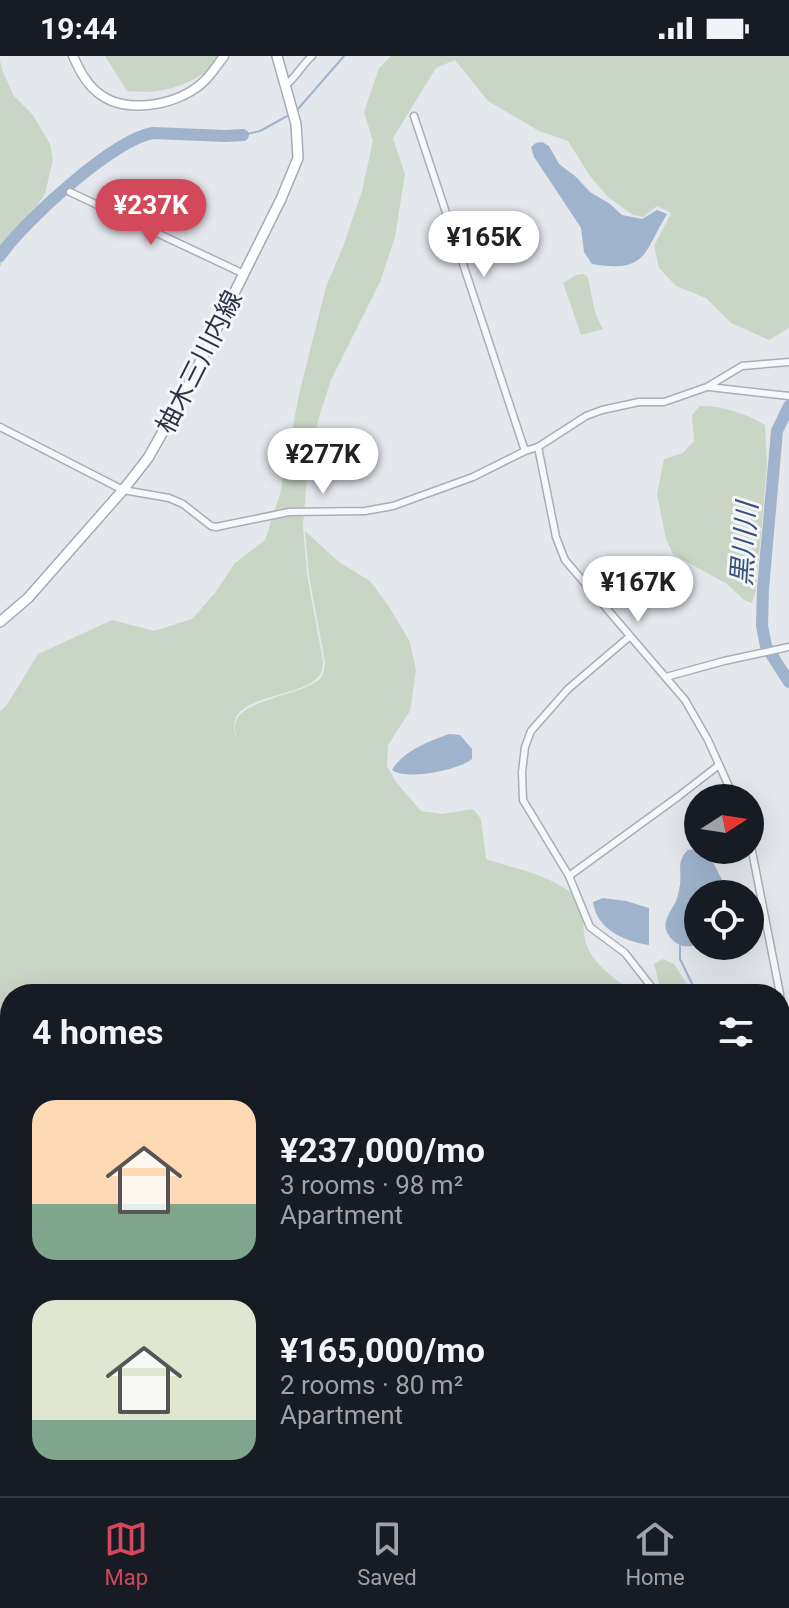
<!DOCTYPE html>
<meta charset="utf-8">
<style>
body{margin:0;font-family:Roboto,"Noto Sans JP",sans-serif;background:#20242c;color:#f1f3f6;height:100vh;display:flex;flex-direction:column;font-size:30px;white-space:nowrap}
*{box-sizing:border-box;margin:0}
p{font-size:26px;color:#9ea1a6}
.icon{flex:none;width:44px;height:44px;fill:none;stroke:currentColor;stroke-width:2;stroke-linecap:round;stroke-linejoin:round}
.map{position:relative;flex:1;overflow:hidden}
.sheet{position:absolute;left:0px;top:928px;width:790px;height:512px;display:flex;flex-direction:column;background:#171b24;border-radius:32px 32px 0 0;box-shadow:0 8px 32px #0002}
.sheet>*{flex:none}
.needle{width:52px;rotate:78deg}
.controls{position:absolute;left:684px;top:728px;display:grid;gap:16px}
.controls a{display:grid;place-items:center;width:80px;height:80px;border-radius:50%;background:#171b24;box-shadow:0 8px 32px #0002;font-size:40px}
.price{position:absolute;translate:-50% -68px;padding:0 18px;border-radius:28px;background:#fff;color:#222;font-size:26px;line-height:52px;filter:drop-shadow(0 2px 4px #0008)}
.price::after{content:'';position:absolute;left:50%;top:48px;width:24px;height:18px;margin-left:-12px;background:inherit;clip-path:polygon(0 0,100% 0,50% 100%)}
.price.on{background:#d1495b;color:#fff}
ul{padding:0;list-style:none}
li{display:flex;align-items:center;gap:24px;height:200px;padding:0 32px}
li span{display:grid;place-items:center;flex:none;width:224px;height:160px;border-radius:24px;color:#555}
li>.icon{margin-inline-start:auto}
span .icon{width:96px;height:96px;fill:#fffc;stroke-width:1}
li b{font-size:34px}
h2{display:flex;justify-content:space-between;align-items:center;height:96px;padding:0 32px;font-size:34px}
.status{display:flex;justify-content:space-between;align-items:center;height:56px;padding:0 40px;background:#171b24;direction:ltr}
.status svg{height:22px;fill:currentColor}
.tab-bar{display:flex;justify-content:space-around;align-items:center;height:112px;border-top:2px solid #363941;background:#171b24;font-size:22px;color:#9ea1a6}
.tab-bar a{display:grid;justify-items:center;gap:4px}
.tab-bar .on{color:#d1495b}
.map>svg:first-child{display:block}
</style>
<div class="status"><b>19:44</b><svg viewBox="0 0 49 12"><path d="M0 12V9h3v3zM5 12V6h3v6zM10 12V3h3v9zM15 12V0h3v12zM26 1h20v11H26zM47 4h2v5h-2z"/></svg></div>
<div class="map">
<svg width="789" height="1440" viewBox="0 0 789 1440">
<rect width="100%" height="100%" fill="#e4e7ec"/>
<g fill="#c9d6c5">
<path d="M105,0h120c-30,28 -57,39 -98,35z"/>
<path d="M391,0h398v272l-20,12 -38,-17 -25,-25 -30,-12 -17,-18 -5,-22 17,-33 -14,-7 -14,11 -10,-2 -25,-18 -18,-21 -22,-35 -29,-10 -51,-30 -33,-41 -19,8 -43,70 12,36 -10,63 -15,45 -49,98 -12,37 -11,45 -5,64 4,49 16,86c0,2 -1,11 -2,12 -15,28 -101,18 -85,64 0,-4 -2,-8 -1,-12 4,-28 75,-29 88,-50 1,-3 2,-10 2,-13l-16,-86 -4,-45 34,31 31,19 18,24 22,37 6,29 -6,40 -22,34 -1,21 9,16 25,29 21,3 31,-5 8,10 5,40c29,10 62,15 87,35 15,12 7,36 14,52 8,19 27,33 44,44l15,-7 7,11h-643v161h-6l-4,-4v-439l8,-9 30,-49 74,-34 42,11 38,-12 23,-26 20,-30 30,-23 15,-46 19,-100 27,-107 18,-43 18,-53 11,-50 -9,-29 15,-44z"/>
<path d="M0,4l2,10 12,26 19,19 17,29 3,15 -8,35 -34,51 -11,22z"/>
<path d="M583,218l4,2c6,18 5,36 16,53l-22,6 -18,-52 13,-8z"/>
<path d="M700,350c21,-1 47,8 65,19l2,40 -11,125 -4,13 -8,-3 -17,-16 -54,-30 -7,-15 -9,-45 7,-35 19,-6 11,-12 -2,-26z"/>
<path d="M663,903l11,5 19,30h-31l-8,-30z"/>
<path d="M780,1268l9,10v103l-9,-14z"/>
<path d="M353,1430h115l7,8 4,2h-121z"/>
</g>
<g fill="#9fb4cc">
<path d="M542,86l7,4 10,18 16,12 15,16 20,12 12,11 20,4 15,-9 10,4c-24,40 -20,59 -75,50l-8,-12 -3,-24 -47,-71 -3,-10 5,-4z"/>
<path d="M449,678l11,1 12,14v10c-13,11 -66,22 -80,11 11,-19 37,-29 57,-36z"/>
<path d="M696,793l18,15 15,30h-31v51c-13,2 -19,3 -28,-8 -10,-13 -1,-22 5,-34 3,-5 4,-13 5,-18 2,-14 -4,-24 8,-35z"/>
<path d="M603,842l23,3 23,7v37c-25,-4 -52,-15 -56,-43z"/>
</g>
<g fill="none" stroke-linecap="round" stroke-linejoin="round">
<g stroke="#9fb4cc" stroke-width="2">
<path d="M298,53l46,-53"/>
<path d="M243,79l17,-4 29,-16"/>
<path d="M680,890v13l17,35"/>
<path d="M780,1036l9,17"/>
</g>
<g stroke="#9fb4cc" stroke-width="12">
<path d="M0,200c23,-34 114,-117 153,-123l73,3 17,-1"/>
<path d="M789,350l-12,25 -14,158 -1,37 4,20 23,36"/>
</g>
<path stroke="#bfc3cb" stroke-width="6" stroke-dasharray="6 3" stroke-linecap="butt" d="M0,1310l10,5"/>
<defs>
<g id="street">
<path d="M285,30c11,-9 17,-21 27,-30"/>
<path d="M414,60l111,335"/>
<path d="M70,136l174,82"/>
<path d="M709,331l80,9"/>
<path d="M0,371l123,63 46,8 14,6 28,22 5,1 73,-15 76,-1 28,-5 80,-29 52,-26 13,-4 48,-31 16,-6 37,-8h25l43,-15 35,-21 47,-4"/>
<path d="M538,391l18,90 9,23 120,140 23,40 26,58"/>
<path d="M629,581l-61,52 -37,42 -6,16 -3,25 1,28 46,76 21,51 35,26 32,41"/>
<path d="M666,621l58,-16 65,-14"/>
<path d="M750,785l30,153"/>
<path d="M569,820l110,-80 40,-31"/>
<path d="M780,940l9,49"/>
<path d="M0,1125l10,-2"/>
<path d="M780,1257l9,9"/>
<path d="M780,1410l9,-8"/>
<path d="M249,1430l12,10"/>
<path d="M202,1440l27,-10"/>
<path d="M719,1440l14,-10"/>
</g>
<path id="secondary" d="M73,0c6,13 12,26 24,36 27,23 78,14 104,-8 9,-7 16,-19 23,-28"/>
<path id="primary" d="M0,566l28,-24 95,-108 25,-32 33,-58 100,-201 17,-41 -2,-34 -19,-68"/>
<g id="highway">
<path d="M0,1144l10,-3"/>
<path d="M0,1231v1"/>
<path d="M0,1316l10,36"/>
<path d="M0,1353l10,42"/>
<path d="M18,1430l2,10"/>
<path d="M27,1430l2,10"/>
<path d="M37,1430l3,10"/>
<path d="M52,1430l2,10"/>
<path d="M61,1430l2,10"/>
<path d="M533,1430l9,10"/>
</g>
</defs>
<use href="#street" stroke="#a9aeb7" stroke-width="9"/>
<use href="#secondary" stroke="#a9aeb7" stroke-width="11"/>
<use href="#primary" stroke="#a3abb8" stroke-width="12"/>
<use href="#highway" stroke="#8b94a3" stroke-width="14"/>
<use href="#street" stroke="#f7f8fa" stroke-width="6"/>
<use href="#secondary" stroke="#fff" stroke-width="8"/>
<use href="#primary" stroke="#fff" stroke-width="9"/>
<use href="#highway" stroke="#fff" stroke-width="11"/>
<g stroke="#7d8696" stroke-width="2" stroke-dasharray="4 8" stroke-linecap="butt">
<path d="M0,1267l10,4"/>
<path d="M514,1430l10,10"/>
</g>
<defs>
<path id="highway-bridge" d="M0,1247l10,29"/>
</defs>
<use href="#highway-bridge" stroke="#8b94a3" stroke-width="14" stroke-linecap="butt"/>
<use href="#highway-bridge" stroke="#fff" stroke-width="11"/>
</g>
<g text-anchor="middle" stroke-width="6" stroke-linejoin="round" paint-order="stroke">
<g font-size="26" fill="#2b3445" stroke="#f4f6f9">
<text transform="translate(199 306) rotate(-63)" y="9">柚木三川内線</text>
</g>
<g font-size="28" font-style="italic" fill="#34527a" stroke="#f4f6f9">
<text transform="translate(744 488) rotate(-86)" y="10">黒川川</text>
</g>
</g>
</svg>
<div class="controls">
<a><svg class="needle" viewBox="-14 -14 28 28"><path d="M0-13l5 13h-10z" fill="#e53935"/><path d="M0 13l5-13h-10z" fill="#9ea1a6"/></svg></a>
<a><svg class="icon" aria-label="locate" viewBox="0 0 24 24"><circle cx="12" cy="12" r="6"/><path d="M12 2v4M12 18v4M2 12h4M18 12h4"/></svg></a>
</div>
<b class="price on" style="left:151px;top:191px">¥237K</b>
<b class="price" style="left:484px;top:223px">¥165K</b>
<b class="price" style="left:323px;top:440px">¥277K</b>
<b class="price" style="left:638px;top:568px">¥167K</b>
<section class="sheet">
<h2>4 homes<svg class="icon" aria-label="filters" viewBox="0 0 24 24"><path d="M4 7h16M4 17h16"/><circle cx="9" cy="7" r="2"/><circle cx="15" cy="17" r="2"/></svg></h2>
<ul>
<li><span style="background:linear-gradient(#ffd9b3 65%,#7fa58c 0)"><svg class="icon" aria-label="home" viewBox="0 0 24 24"><path d="M3 11l9-7 9 7M6 9v11h12V9"/></svg></span><div><b>¥237,000/mo</b><p>3 rooms · 98 m²</p><p>Apartment</p></div></li>
<li><span style="background:linear-gradient(#dfe7d0 75%,#7fa58c 0)"><svg class="icon" aria-label="home" viewBox="0 0 24 24"><path d="M3 11l9-7 9 7M6 9v11h12V9"/></svg></span><div><b>¥165,000/mo</b><p>2 rooms · 80 m²</p><p>Apartment</p></div></li>
</ul>
</section>
</div>
<nav class="tab-bar">
<a class="on"><svg class="icon" aria-label="map" viewBox="0 0 24 24"><path d="M3 6l6-2 6 2 6-2v14l-6 2-6-2-6 2zM9 4v14M15 6v14"/></svg>Map</a>
<a><svg class="icon" aria-label="saved" viewBox="0 0 24 24"><path d="M7 4h10v16l-5-4-5 4z"/></svg>Saved</a>
<a><svg class="icon" aria-label="home" viewBox="0 0 24 24"><path d="M3 11l9-7 9 7M6 9v11h12V9"/></svg>Home</a>
</nav>
